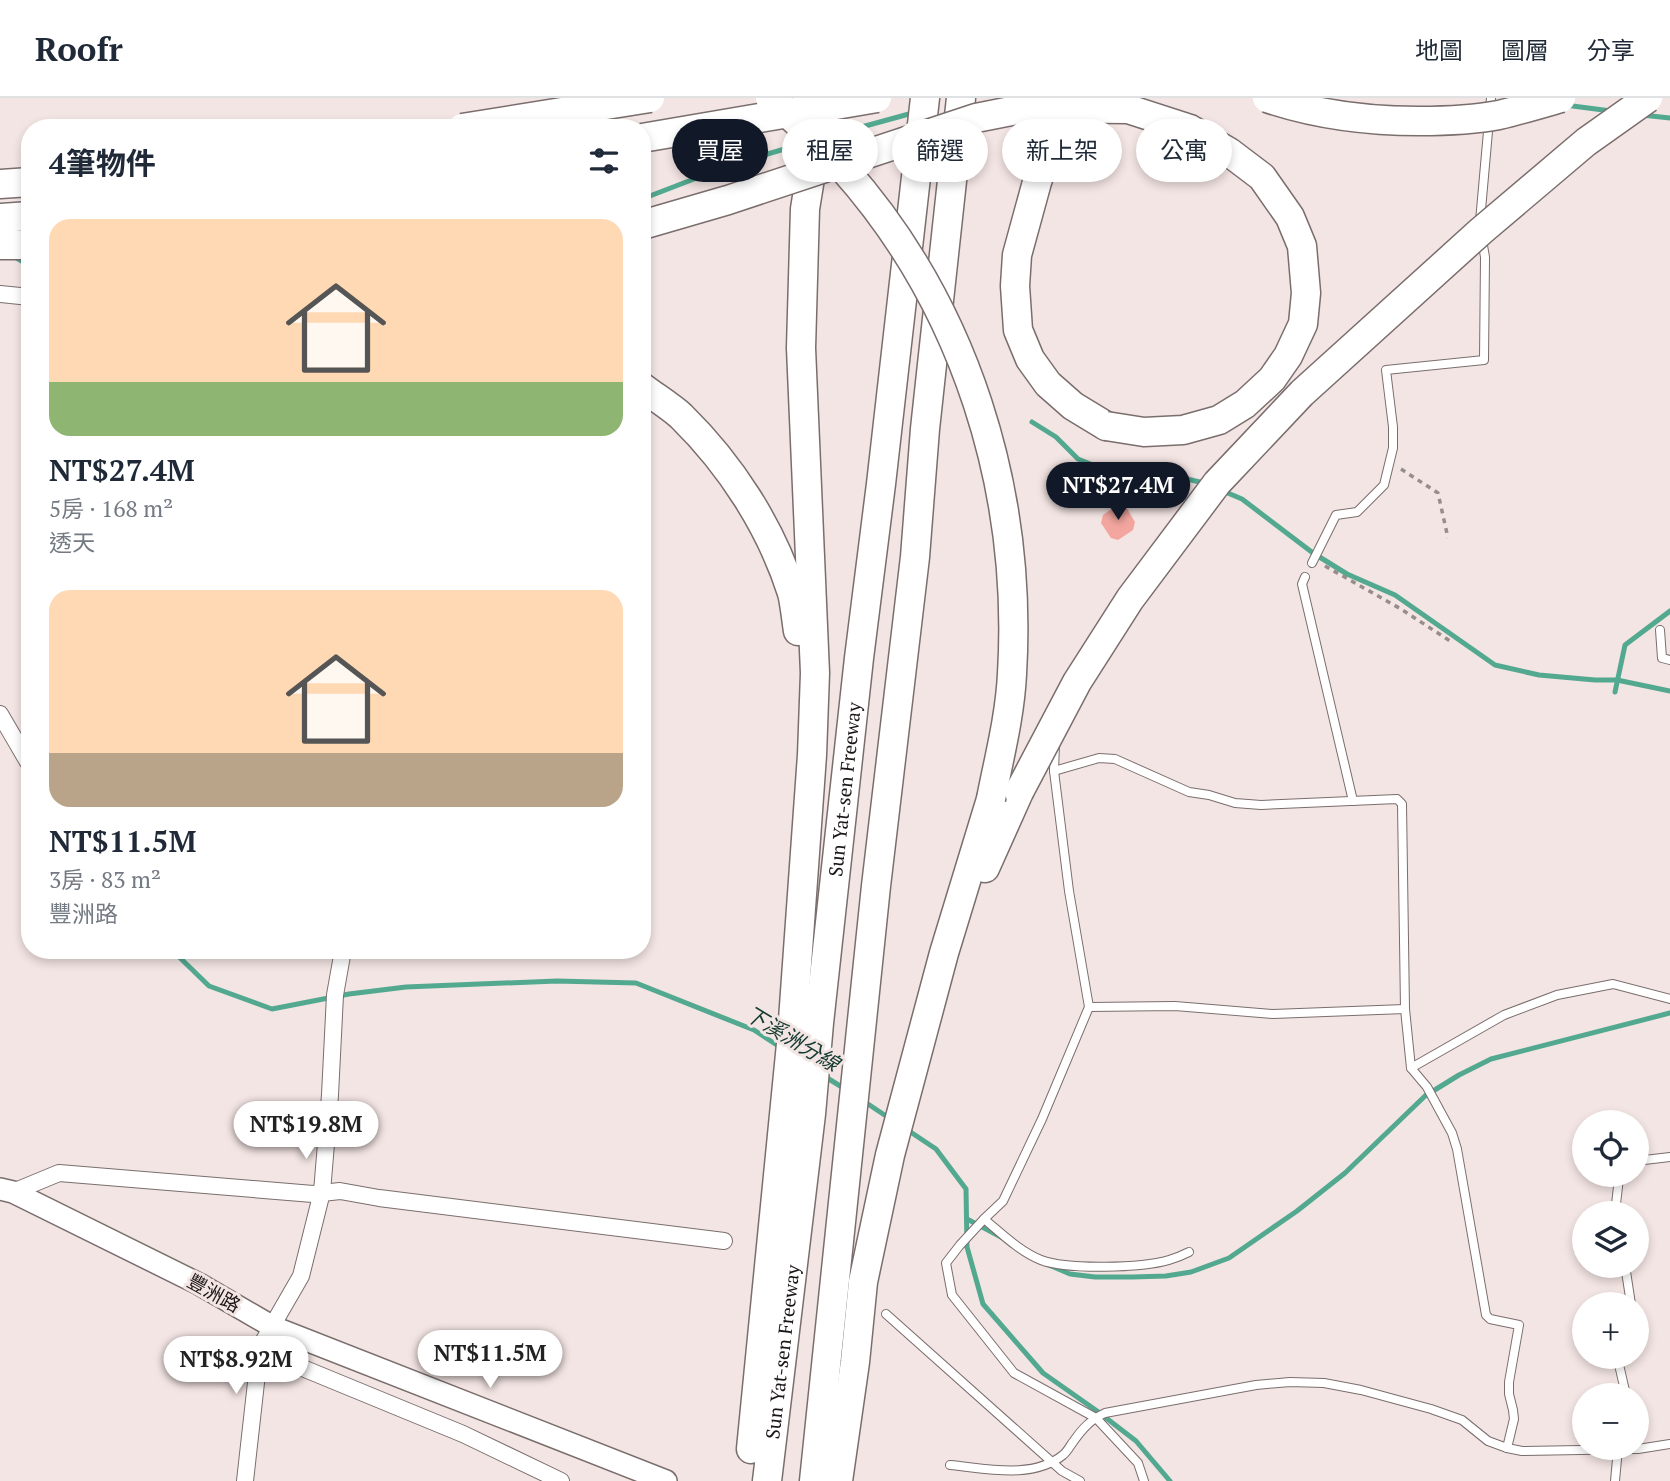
<!DOCTYPE html>
<html lang="zh-TW">
<meta charset="utf-8">
<style>
body{margin:0;font-family:"PT Serif","Noto Sans TC",serif;background:#f6f6f7;color:#1f2937;height:100vh;display:flex;flex-direction:column;font-size:26px;white-space:nowrap}
*{box-sizing:border-box;margin:0}
p{font-size:23px;color:#747a83}
.icon{flex:none;width:38px;height:38px;fill:none;stroke:currentColor;stroke-width:2;stroke-linecap:round;stroke-linejoin:round}
.map{position:relative;flex:1;overflow:hidden}
.details{position:absolute;left:21px;top:21px;width:630px;height:840px;display:flex;flex-direction:column;background:#fff;border-radius:28px;box-shadow:0 4px 10px #0003}
.details>*{flex:none}
.top-card{position:absolute;left:672px;top:21px;width:665px;height:63px;display:flex;gap:14px}
.fabs{position:absolute;left:1572px;top:1012px;display:grid;gap:14px}
.fabs a{display:grid;place-items:center;width:77px;height:77px;border-radius:50%;background:#fff;box-shadow:0 4px 10px #0003;font-size:35px}
.price{position:absolute;translate:-50% -60px;padding:0 16px;border-radius:24px;background:#fff;color:#222;font-size:23px;line-height:46px;filter:drop-shadow(0 2px 4px #0008)}
.price::after{content:'';position:absolute;left:50%;top:42px;width:21px;height:16px;margin-left:-10px;background:inherit;clip-path:polygon(0 0,100% 0,50% 100%)}
.price.on{background:#111827;color:#fff}
ul{padding:0;list-style:none}
li{display:grid;align-content:center;gap:14px;height:371px;padding:0 28px}
li span{display:grid;place-items:center;height:217px;border-radius:21px;color:#555}
li>.icon{margin-inline-start:auto}
span .icon{width:126px;height:126px;fill:#fffc;stroke-width:1}
li b{font-size:30px}
h2{display:flex;justify-content:space-between;align-items:center;height:84px;padding:0 28px;font-size:30px}
.pill{padding:0 24px;border-radius:32px;background:#fff;box-shadow:0 4px 10px #0003;font-size:24px;line-height:63px}
.pill.on{background:#111827;color:#fff}
header{display:flex;align-items:center;gap:42px;box-sizing:border-box;height:98px;padding:0 35px;background:#fff;border-bottom:2px solid #e0e1e3}
header strong{font-size:33px}
nav{display:flex;gap:38px;margin-inline-start:auto;font-size:24px}
.map>svg:first-child{display:block}
</style>
<header>
<strong>Roofr</strong>
<nav><a>地圖</a><a>圖層</a><a>分享</a></nav>
</header>
<div class="map">
<svg width="1670" height="1383" viewBox="0 0 1670 1383">
<rect width="100%" height="100%" fill="#f3e5e3"/>
<g fill="none" stroke-linecap="round" stroke-linejoin="round">
<g stroke="#53a990" stroke-width="5">
<path d="M1565,7l46,6"/>
<path d="M1642,17l28,3"/>
<path d="M836,36l73,-20"/>
<path d="M642,101l91,-35 72,-21"/>
<path d="M15,159l15,9"/>
<path d="M1032,324l24,15 22,22 37,15 59,2 30,7"/>
<path d="M1223,393l19,8 71,54 34,21 48,21 100,70 44,10 56,5h22l53,11"/>
<path d="M1615,594l10,-47 45,-34"/>
<path d="M172,852l37,36 63,23 77,-15 57,-7 151,-6 79,2 118,47 26,17"/>
<path d="M824,978l21,13"/>
<path d="M862,1002l30,20"/>
<path d="M906,1031l30,20 30,40 1,58 16,57 60,69 54,38 39,30 34,40"/>
<path d="M967,1121l34,18"/>
<path d="M1049,1167l21,9 25,3h37l34,-1 25,-4 38,-14 68,-47 48,-38 80,-77 34,-21 32,-16 179,-46"/>
</g>
</g>
<path fill="#f3a69f" d="M1116,408l10,1 9,15 -2,8 -15,10 -7,-2 -10,-15 2,-8z"/>
<g fill="none" stroke-linecap="round" stroke-linejoin="round">
<defs>
<g id="lane">
<path d="M1480,123l11,-123"/>
<path d="M1312,465l24,-48 21,-3 27,-27 9,-37v-21l-7,-57 98,-10 1,-103 -3,-17"/>
<path d="M1305,479l-3,7 51,217"/>
<path d="M1660,532l2,28 8,2"/>
<path d="M1055,646l-1,27 15,120 20,116 -47,112 -39,82 -19,18c17,14 35,32 57,41 26,10 101,8 128,0 7,-2 14,-5 20,-8"/>
<path d="M1054,673l45,-13 16,1 74,33 20,3 26,8 26,2 136,-6 5,5 3,205 6,59 16,19 25,46 5,16 29,166 4,4 29,6 -10,57v12l4,16 1,9 -7,29"/>
<path d="M1089,909l86,-1 98,8 132,-5"/>
<path d="M1411,970l93,-53 53,-20 56,-11 57,15"/>
<path d="M1636,1063l34,-4"/>
<path d="M1617,1115l-1,-9 3,-26 2,-4"/>
<path d="M984,1121l-24,26 -14,18 6,32 62,78 82,45 42,45 6,18"/>
<path d="M1625,1167l6,39"/>
<path d="M886,1216l176,157 18,10"/>
<path d="M1617,1258l9,39"/>
<path d="M950,1367c35,3 82,15 113,-10 4,-3 7,-9 10,-13 9,-13 17,-22 32,-29l151,-28 34,-3 34,1 37,7 70,19 31,11 26,21 19,7 15,3 116,-2 32,-5"/>
<path d="M1615,1383l3,-33"/>
</g>
<g id="street">
<path d="M0,196l30,3"/>
<path d="M0,616l28,48h2"/>
<path d="M13,1094l46,-19 254,21 27,-3 39,7 345,43"/>
<path d="M273,1229l15,35 175,72 98,47"/>
<path d="M245,1383l15,-134 41,-71 21,-84 8,-97 5,-100 8,-45"/>
</g>
<path id="secondary" d="M0,1091l13,3 186,92 74,43 393,154"/>
<g id="highway">
<path d="M1065,0l-6,21 -22,63 -20,73 -2,31 3,44 12,29 18,25 25,22 33,20"/>
<path d="M0,86l30,-2"/>
<path d="M0,120l30,-2"/>
<path d="M0,147h30"/>
<path d="M642,289c13,10 28,19 39,29 50,49 90,111 111,177 3,12 4,26 6,38"/>
<path d="M985,770l34,-76"/>
<path d="M751,1351l41,-415 20,-279 3,-82 -14,-325 4,-139 18,-111"/>
<path id="s1" d="M767,1383l44,-367 8,-91 40,-365 22,-174 44,-386"/>
<path d="M814,1383l62,-595 39,-329 10,-128 36,-331"/>
<path d="M838,1383l17,-119 8,-80 27,-127 54,-202 47,-154"/>
</g>
</defs>
<use href="#lane" stroke="#7a6e6d" stroke-width="10"/>
<use href="#street" stroke="#7a6e6d" stroke-width="18"/>
<use href="#secondary" stroke="#7a6e6d" stroke-width="24"/>
<use href="#highway" stroke="#7a6e6d" stroke-width="31"/>
<g stroke="#978d8c" stroke-width="3.5" stroke-dasharray="5 5" stroke-linecap="butt">
<path d="M1401,371l37,24 10,45"/>
<path d="M1325,468l76,43 49,32"/>
</g>
<use href="#lane" stroke="#fff" stroke-width="8"/>
<use href="#street" stroke="#fff" stroke-width="16"/>
<use href="#secondary" stroke="#fff" stroke-width="21"/>
<use href="#highway" stroke="#fff" stroke-width="28"/>
<defs>
<g id="highway-bridge">
<path d="M770,0c26,22 50,45 73,70 123,138 180,322 169,506 -2,42 -13,84 -21,125"/>
<path d="M1267,0c50,17 100,23 152,23 27,0 54,-1 80,-6 21,-5 41,-11 62,-17"/>
<path d="M462,30l188,-30"/>
<path d="M642,40l235,-40"/>
<path d="M642,127l86,-25 248,-82 50,-10 102,1 62,20 39,23 33,25 28,40 12,29 4,47 -3,31 -15,32 -16,23 -27,25 -26,16 -36,10 -39,2 -38,-6"/>
<path d="M1019,694l58,-110 53,-83 87,-116 85,-90 179,-162 105,-89 62,-44"/>
</g>
</defs>
<use href="#highway-bridge" stroke="#7a6e6d" stroke-width="31" stroke-linecap="butt"/>
<use href="#highway-bridge" stroke="#fff" stroke-width="28"/>
</g>
<g text-anchor="middle" stroke-width="6" stroke-linejoin="round" paint-order="stroke">
<g font-size="19" fill="#1a1615" stroke="#f3e5e3">
<text dy="7" stroke="none"><textPath href="#s1" startOffset="696">Sun Yat-sen Freeway</textPath></text>
<text transform="translate(214 1195) rotate(29)" y="7">豐洲路</text>
<text dy="7" stroke="none"><textPath href="#s1" startOffset="130">Sun Yat-sen Freeway</textPath></text>
</g>
<g font-size="21" font-style="italic" fill="#143b31" stroke="#f3e5e3">
<text transform="translate(792 941) rotate(31)" y="7">下溪洲分線</text>
</g>
</g>
</svg>
<div class="fabs">
<a><svg class="icon" aria-label="locate" viewBox="0 0 24 24"><circle cx="12" cy="12" r="6"/><path d="M12 2v4M12 18v4M2 12h4M18 12h4"/></svg></a>
<a><svg class="icon" aria-label="layers" viewBox="0 0 24 24"><path d="M12 4l9 5-9 5-9-5zM3 14l9 5 9-5"/></svg></a>
<a>+</a>
<a>−</a>
</div>
<b class="price on" style="left:1118px;top:424px">NT$27.4M</b>
<b class="price" style="left:306px;top:1063px">NT$19.8M</b>
<b class="price" style="left:490px;top:1292px">NT$11.5M</b>
<b class="price" style="left:236px;top:1298px">NT$8.92M</b>
<div class="top-card">
<a class="pill on">買屋</a>
<a class="pill">租屋</a>
<a class="pill">篩選</a>
<a class="pill">新上架</a>
<a class="pill">公寓</a>
</div>
<section class="details">
<h2>4筆物件<svg class="icon" aria-label="filters" viewBox="0 0 24 24"><path d="M4 7h16M4 17h16"/><circle cx="9" cy="7" r="2"/><circle cx="15" cy="17" r="2"/></svg></h2>
<ul>
<li><span style="background:linear-gradient(#ffd9b3 75%,#8fb573 0)"><svg class="icon" aria-label="home" viewBox="0 0 24 24"><path d="M3 11l9-7 9 7M6 9v11h12V9"/></svg></span><div><b>NT$27.4M</b><p>5房 · 168 m²</p><p>透天</p></div></li>
<li><span style="background:linear-gradient(#ffd9b3 75%,#b9a48a 0)"><svg class="icon" aria-label="home" viewBox="0 0 24 24"><path d="M3 11l9-7 9 7M6 9v11h12V9"/></svg></span><div><b>NT$11.5M</b><p>3房 · 83 m²</p><p>豐洲路</p></div></li>
</ul>
</section>
</div>
